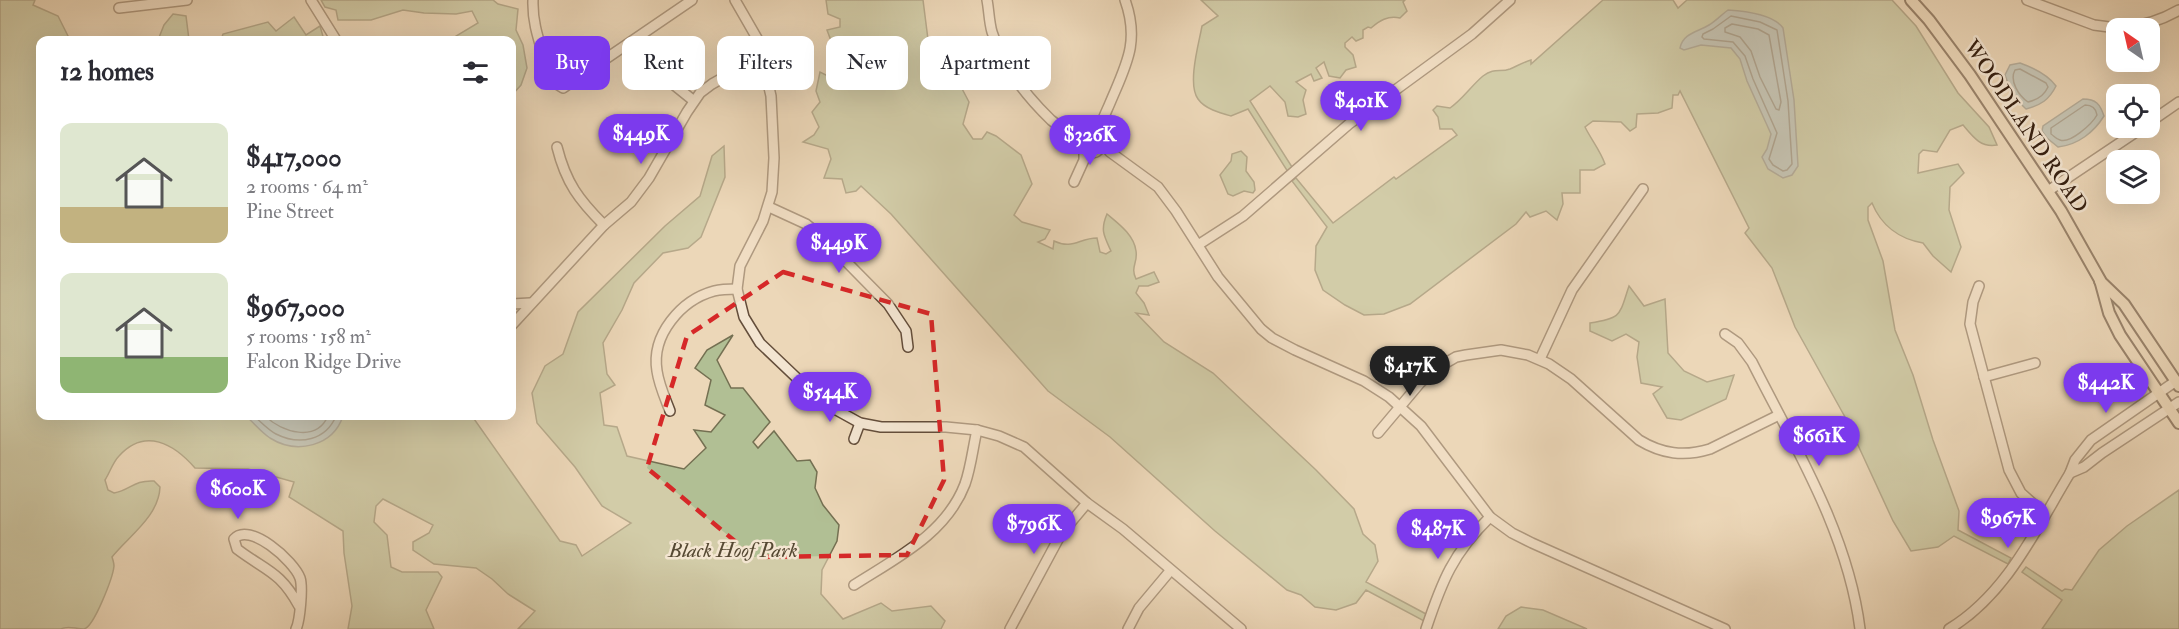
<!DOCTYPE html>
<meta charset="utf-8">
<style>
body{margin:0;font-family:"IM FELL Double Pica",serif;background:#f2f2f3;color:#2b2b33;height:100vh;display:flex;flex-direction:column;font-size:22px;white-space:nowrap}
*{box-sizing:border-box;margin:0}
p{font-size:20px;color:#7c7c81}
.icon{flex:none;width:33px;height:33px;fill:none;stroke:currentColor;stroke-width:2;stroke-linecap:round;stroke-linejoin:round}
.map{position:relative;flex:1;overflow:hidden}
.details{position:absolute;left:36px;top:36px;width:480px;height:384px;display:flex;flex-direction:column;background:#fff;border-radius:12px;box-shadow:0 6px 24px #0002}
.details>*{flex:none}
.guide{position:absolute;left:534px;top:36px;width:570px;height:54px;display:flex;gap:12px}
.needle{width:39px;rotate:326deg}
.controls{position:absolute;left:2106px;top:18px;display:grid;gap:12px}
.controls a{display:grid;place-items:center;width:54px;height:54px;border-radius:12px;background:#fff;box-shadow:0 6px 24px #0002;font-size:30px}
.price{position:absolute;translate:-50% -51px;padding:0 14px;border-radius:21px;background:#7c3aed;color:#fff;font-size:20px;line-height:39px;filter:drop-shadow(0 2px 3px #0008)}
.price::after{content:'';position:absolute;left:50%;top:36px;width:18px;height:14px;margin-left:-9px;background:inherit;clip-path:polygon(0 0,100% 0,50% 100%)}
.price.selected{background:#222;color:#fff}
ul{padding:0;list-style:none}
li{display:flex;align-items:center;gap:18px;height:150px;padding:0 24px}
li span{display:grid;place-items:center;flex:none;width:168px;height:120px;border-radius:12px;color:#555}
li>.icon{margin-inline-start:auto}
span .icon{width:72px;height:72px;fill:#fffc;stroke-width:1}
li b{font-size:26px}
h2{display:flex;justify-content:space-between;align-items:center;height:72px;padding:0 24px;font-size:26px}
.tag{padding:0 21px;border-radius:12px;background:#fff;box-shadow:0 6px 24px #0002;font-size:21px;line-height:54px}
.tag.selected{background:#7c3aed;color:#fff}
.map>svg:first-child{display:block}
</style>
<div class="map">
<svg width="2179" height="629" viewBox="0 0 2179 629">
<rect width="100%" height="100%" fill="#ecd7b8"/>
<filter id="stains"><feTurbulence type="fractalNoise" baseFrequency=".00333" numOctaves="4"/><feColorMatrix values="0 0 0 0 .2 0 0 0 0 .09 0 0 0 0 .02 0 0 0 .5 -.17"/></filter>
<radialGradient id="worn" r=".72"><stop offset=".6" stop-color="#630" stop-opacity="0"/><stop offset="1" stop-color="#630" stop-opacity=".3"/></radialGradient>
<g fill="#b1bf94" stroke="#747052" stroke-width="1.5">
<path d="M0,0h35l-2,5 25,11 12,24h-30v376h432l88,125 16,4 6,11 49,-33 -29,-17 -27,-39 -38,-44 -5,-30 13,-27 18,-12 15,-42 87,-86 35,-30 12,-40 12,-10 1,31 -24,60 -13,11 -25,5 -29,30 -12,27 -19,33 4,31 8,11 -15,8 4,32 13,2 10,29 57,13 22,-21 -12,-18 17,2 14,-17 -20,-10 6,-25 -16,-12 12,-18 26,-15 -16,25 14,28h12l27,34 -17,20 5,6 16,-17 23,30 13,-1 7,12 -2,16 8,17 16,20 -2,16 -15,29 -1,24 22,25 38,-16 11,8 39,-5 14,15 -4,8h-423l17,-18 -27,-17 -16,-15 -16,-11 -42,-4 -21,-14v-8l16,-9 4,-8 -50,-26 -7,7 -2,16 13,13 4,32 11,5h36l4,5 -16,33 8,19h-86l4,-23 -8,-53 -1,-22 -54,-34 5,-15 -46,-13 -53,-1c-21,-24 -50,-41 -76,-12 -6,6 -9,16 -14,24l3,10 6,3c17,-3 19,-13 40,-12l6,6c-1,29 -31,49 -48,70 1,3 2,6 2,9 -1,11 -20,61 -30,63 -9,0 -16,-4 -23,0h-61z"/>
<path d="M321,0h172l5,4 20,5 -2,21 7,15 4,23 -6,17 -9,10v-55h-55l-1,-4 22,-13 -6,-12 -16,3 -32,-1 -21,-3 -32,10h-33l-2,-10 -11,-3z"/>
<path d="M826,0h97l9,71h4l-4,-20 18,15 19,36 -6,22 10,15h9l5,-7 9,4 25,19 11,29 -18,31 8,7 28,8 -5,9 -7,3 15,7 1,-8c19,9 25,-3 43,-3l3,14 6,2 5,-3c-7,-15 -11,-21 -4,-37 12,10 27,21 29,37 2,12 -6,16 0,28l18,-7 5,10 -11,4h-9l-3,7 8,10 5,12 -13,-2 28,29 49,31 103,97 38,39 9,25 12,11 3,16 -12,21 60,32 -2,7 -58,-31 -10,13 -20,7 -21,-3 -14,-12 -14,-5 -72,-59 -105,-94 -62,-46 -157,-177 -30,-28 -5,5 -10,2 -4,-14 -18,-1 7,-19 -3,-10 -25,-7 11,-7 5,-8 -7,-15 8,-10 -4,-11 4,-19 14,7v-30l-7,-19 13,-3v-8l-12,-5z"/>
<path d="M1201,0h204l-2,2 4,9 -7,7c-12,-3 -21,3 -29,10l-3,-1 -5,3v8l-7,3 -4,-4 -7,6v4l8,8 3,12 -10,3 -6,8 -11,-2 -5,-14 -8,6 6,10 -8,3 -3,-7 -15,8 10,8 -3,10 3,14 -8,3 -10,-1 -3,-14 -15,-16 -20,15 42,66 -4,5 -40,-63 -17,7c-11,-3 -26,-7 -33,-17 -11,-15 1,-56 4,-73l16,-10z"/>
<path d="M1603,0h70l5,8 9,-8h205l24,26 42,67 31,34 8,18c-16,3 -24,-8 -34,-20l-13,5 -13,22 -14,-2 -4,4 -1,19 40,-9 6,9 -14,14 -1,23 12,37 -10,25 -18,-16 -10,-13c-24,-4 -42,-18 -51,-40l-4,4v13l15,41 12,69 18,45 20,65 26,71 -1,19 53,28 -3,6 -54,-28 -16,11 -27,4 -18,-30 -48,-104 -50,-90 -23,-59 -27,-35 4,-5 -69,-137 -2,4h-5l-1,13 -14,5 -21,1 -1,13 -6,4 -9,-9 -28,-1 -8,6c7,14 15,23 20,37l-11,6h-14v23h-18l1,11 -6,16 -11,-9 -16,6 -4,-5 -10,12 -106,80 -26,10 -20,1 -19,-10 -22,-15 -8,-20 1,-24 11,-19 -35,-46 4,-3 37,45 61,-46 2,2 61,-44 -5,-6h-12l-2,-12 -5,-7 4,-4 13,2c13,-9 21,-22 33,-32 12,-9 17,-3 27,-7 7,-3 14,-7 21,-9v4z"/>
<path d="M173,14l13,2 3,24h-31l6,-15z"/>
<path d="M294,17l12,18 14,-9 4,14h-103l2,-6 45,-12 8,9z"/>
<path d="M1241,151l6,6 -1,14 8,11 1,8 -2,3 -9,-2 -11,5 -5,-2 -8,-19 11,-14 1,-7z"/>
<path d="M1629,286l15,20 21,-7 3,54 16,18 23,11 27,-7 -8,24 -45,21 -14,-2 -14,-24 9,-7 -21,-4 -4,-26 2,-15 -13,-8 -14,7 -22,-10v-8c32,-5 29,-7 39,-37z"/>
<path d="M2179,490v139h-137l20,-29 -40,-28 4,-5 36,24 3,-2 7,1 27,-40 28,-24z"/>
<path d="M1521,607l22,3 44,19h-89l8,-13z"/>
</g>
<g fill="#9db7b9" stroke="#747b76" stroke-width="1.5">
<path d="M1728,10c16,1 45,4 55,18l11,72 4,66 -6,9 -9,3 -15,-9 -6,-12 5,-8 4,-15 -24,-53 -7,-22 -9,-11 -30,-3 -17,5 -4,-2c3,-15 18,-16 29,-23 7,-4 12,-10 19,-15z"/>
<path d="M2020,63c14,5 27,11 36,23 -7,14 -15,19 -30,23 -11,-9 -17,-21 -21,-34l5,-10z"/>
<path d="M2083,99c13,0 17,5 21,17 -10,16 -26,29 -46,31l-11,-9 -5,-7 1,-5z"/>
<path d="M246,416h97c-10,30 -46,39 -73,22 -9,-6 -16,-15 -24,-22z"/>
</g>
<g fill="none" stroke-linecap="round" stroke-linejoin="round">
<g stroke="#6a6c65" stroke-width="1.5">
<path d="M1731,16l29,6 17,8 11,71 4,63 -5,6 -4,1 -10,-6 -4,-6 8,-26 -24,-54 -8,-23 -12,-14 -29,-3 -2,-2 1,-3 10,-5z"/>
<path d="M1732,24l26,5 11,6 12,67 -2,8 -3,-1 -16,-32 -9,-26 -11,-14 -15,-5v-4z"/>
<path d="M2020,69l26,14 2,4c-4,9 -11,13 -20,15 -9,-6 -19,-21 -13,-32z"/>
<path d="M2085,105c7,0 11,3 12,10 -5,9 -27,29 -37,25 -4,-1 -6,-4 -9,-6v-6z"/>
<path d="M254,416c7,6 14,14 22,18 24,12 50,6 60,-18"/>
<path d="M265,416c17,16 51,27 63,0"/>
</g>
<defs>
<g id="minor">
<path d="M311,0l25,40"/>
<path d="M533,0c-1,30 11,51 17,80l13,8 129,-88"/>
<path d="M735,0l23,40 13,56 3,62 -2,34 -9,29 -23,45 -3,23 7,28 16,26 62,59 38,21 21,4h65l31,3 22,6 25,11 63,56 36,26 118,100"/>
<path d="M987,0c2,10 2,22 5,32 11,35 33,63 59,88 11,9 23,15 32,26"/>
<path d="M2027,0l67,25 23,3"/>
<path d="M119,8l68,-8"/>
<path d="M2122,28c21,-2 38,-7 57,-18"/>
<path d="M663,76l31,25"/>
<path d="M2150,122l29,-20"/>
<circle cx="1092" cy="144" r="9"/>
<path d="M1099,138c0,-13 6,-23 11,-35 16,-38 30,-61 15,-103"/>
<path d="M1100,140l10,12 48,35 18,24 42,66 43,52 11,9 23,12 69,31 25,16 32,29 69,91 22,16 20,10 193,86"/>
<path d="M557,147c9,36 22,53 47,78"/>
<path d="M1074,182l10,-22v-12"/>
<path d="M2048,191l94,-63"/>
<path d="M769,207l37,17 16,13 66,67 18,27 2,16"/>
<path d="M1198,245l45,-29 106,-92 123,-90 38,-34"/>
<path d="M1979,286l-6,16 -3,22 39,146 12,23 24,21"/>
<path d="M512,304l18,-1"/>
<path d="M512,325l92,-100 27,-23 18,-24 38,-66 13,-19 12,-9 23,-13 30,-7"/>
<path d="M1725,334l13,9 14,19c43,85 96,171 108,267"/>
<path d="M1540,359l32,-69 71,-101"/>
<path d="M1984,377l51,-14"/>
<path d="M670,411c-5,-13 -11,-26 -13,-40 -6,-36 24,-71 57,-80 8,-2 16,-2 23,-2"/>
<path d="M1378,433l42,-50 17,-15 19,-11 10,-2 35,-5 27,5 21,9 22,15 68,61c23,14 45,17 71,9l69,-34"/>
<path d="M854,439l6,-16"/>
<path d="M2070,473l14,-6 18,-14 77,-51"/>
<path d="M854,585c42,-27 92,-51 111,-101 6,-17 8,-37 12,-54"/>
<path d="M296,629c4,-8 7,-42 4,-51 -6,-17 -51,-57 -66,-39l3,10c29,22 43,22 62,57"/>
<path d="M1010,629l51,-95 26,-31"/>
<path d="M1128,629l11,-21 31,-37"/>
<path d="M1426,629c16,-48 27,-76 64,-112"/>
<path d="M1949,629c58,-35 87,-100 121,-156l5,-13 16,-20 85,-59"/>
</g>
<g id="major">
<path d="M1911,0l18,20 41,55 91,136 39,69 9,33 11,22 59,88"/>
<path d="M2100,281l24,23 55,82"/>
</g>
</defs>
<use href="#minor" stroke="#644e3b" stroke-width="12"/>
<use href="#major" stroke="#362011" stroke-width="14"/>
<use href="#minor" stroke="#f3e5d1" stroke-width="9"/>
<use href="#major" stroke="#ecd7b8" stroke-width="10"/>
</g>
<path d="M0 0H2179V629H0ZM783,272l148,42 13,166 -37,75 -153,2 -107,-89 40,-132z" fill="#ecd7b8" fill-opacity=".55" fill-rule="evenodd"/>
<path fill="none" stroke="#d62828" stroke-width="4.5" stroke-dasharray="12 8" stroke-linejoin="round" d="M783,272l148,42 13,166 -37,75 -153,2 -107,-89 40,-132z"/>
<g text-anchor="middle" stroke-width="5" stroke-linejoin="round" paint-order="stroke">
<g font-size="21" fill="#362011" stroke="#f3e5d1">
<text transform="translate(2026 126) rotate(56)" y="7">WOODLAND ROAD</text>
</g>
<g font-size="21" font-style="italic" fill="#554832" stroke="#f3e5d1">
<text x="733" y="557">Black Hoof Park</text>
</g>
</g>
<rect width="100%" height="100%" filter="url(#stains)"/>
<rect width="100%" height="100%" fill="url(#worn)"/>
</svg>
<div class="controls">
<a><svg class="needle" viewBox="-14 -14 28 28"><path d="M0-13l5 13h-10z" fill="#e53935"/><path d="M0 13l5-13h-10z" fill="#7c7c81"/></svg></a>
<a><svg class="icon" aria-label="locate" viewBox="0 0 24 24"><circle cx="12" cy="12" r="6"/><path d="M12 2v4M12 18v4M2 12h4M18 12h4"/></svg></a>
<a><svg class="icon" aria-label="layers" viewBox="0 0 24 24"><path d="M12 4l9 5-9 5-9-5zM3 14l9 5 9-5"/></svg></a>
</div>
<b class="price" style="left:1361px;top:132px">$401K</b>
<b class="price" style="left:641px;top:165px">$449K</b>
<b class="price" style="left:1090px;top:166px">$326K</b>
<b class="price" style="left:839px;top:274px">$449K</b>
<b class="price selected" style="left:1410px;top:397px">$417K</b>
<b class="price" style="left:2106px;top:414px">$442K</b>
<b class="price" style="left:830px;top:423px">$544K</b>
<b class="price" style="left:1819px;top:467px">$661K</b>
<b class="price" style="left:238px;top:520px">$600K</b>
<b class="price" style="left:2008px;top:549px">$967K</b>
<b class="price" style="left:1034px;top:555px">$796K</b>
<b class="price" style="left:1438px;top:560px">$487K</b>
<div class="guide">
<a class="tag selected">Buy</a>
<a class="tag">Rent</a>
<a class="tag">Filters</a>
<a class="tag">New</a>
<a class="tag">Apartment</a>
</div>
<section class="details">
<h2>12 homes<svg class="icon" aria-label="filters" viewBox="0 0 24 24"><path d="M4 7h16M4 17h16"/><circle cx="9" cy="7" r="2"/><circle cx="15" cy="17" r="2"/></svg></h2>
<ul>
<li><span style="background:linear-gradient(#dfe7d0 70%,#c2b280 0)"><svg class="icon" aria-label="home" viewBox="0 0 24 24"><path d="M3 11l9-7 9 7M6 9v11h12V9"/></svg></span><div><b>$417,000</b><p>2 rooms · 64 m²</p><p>Pine Street</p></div></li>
<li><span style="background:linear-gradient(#dfe7d0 70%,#8fb573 0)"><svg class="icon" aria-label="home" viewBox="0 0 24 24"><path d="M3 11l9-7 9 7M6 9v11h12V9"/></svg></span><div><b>$967,000</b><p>5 rooms · 158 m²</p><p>Falcon Ridge Drive</p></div></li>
</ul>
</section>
</div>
